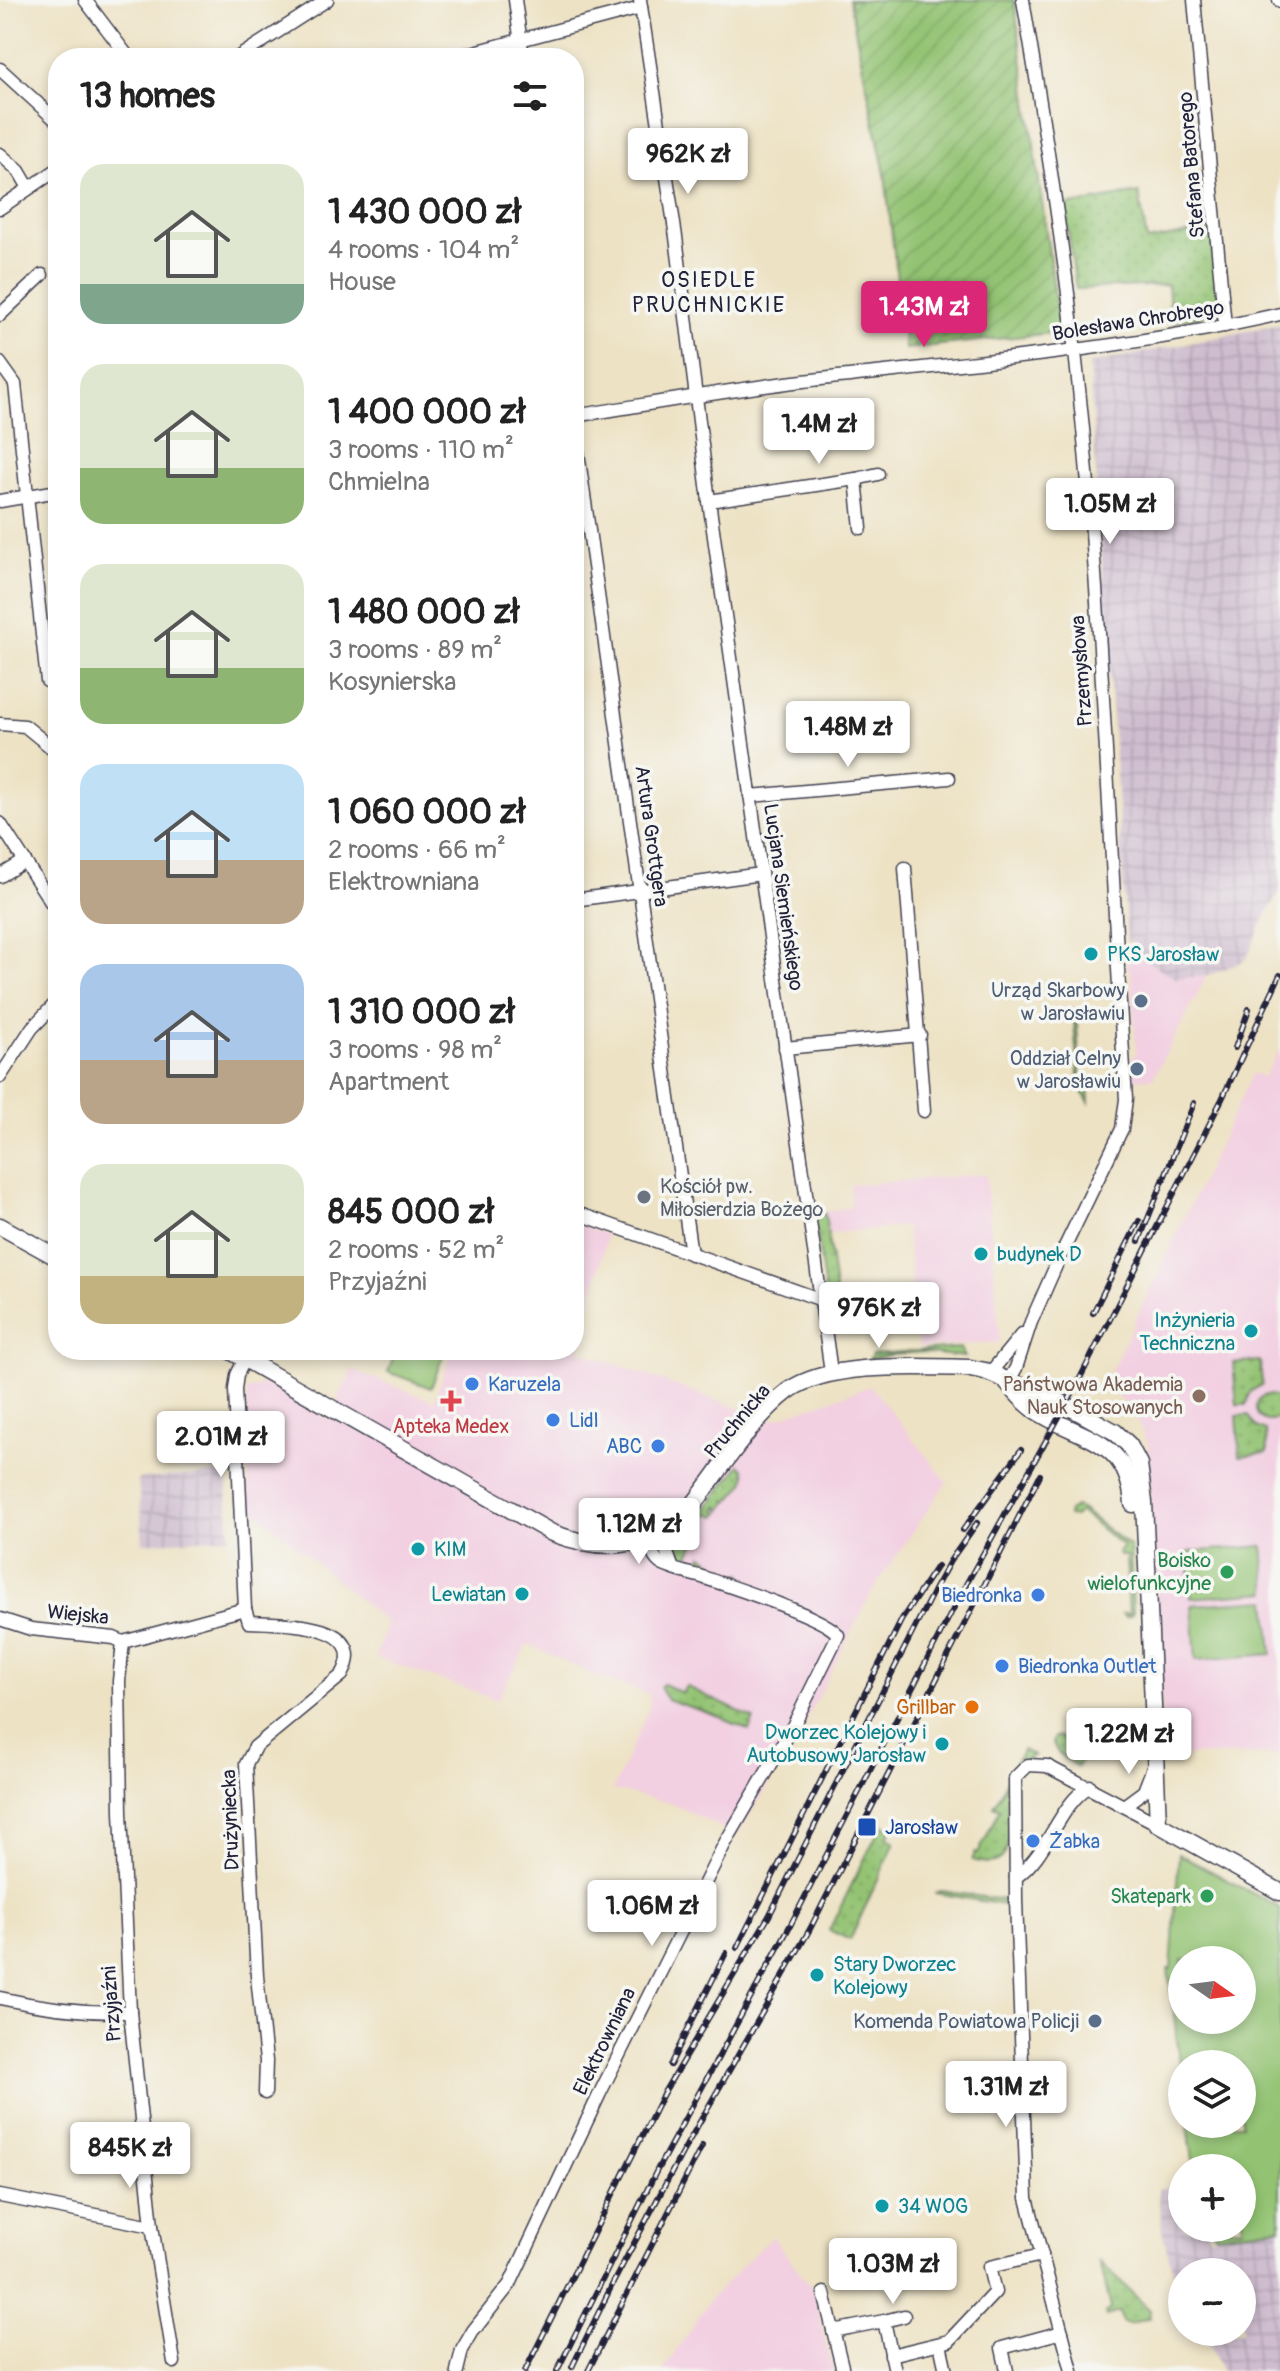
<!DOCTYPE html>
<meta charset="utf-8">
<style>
body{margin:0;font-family:Pangolin,sans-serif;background:#f2f2f2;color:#222;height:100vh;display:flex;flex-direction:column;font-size:30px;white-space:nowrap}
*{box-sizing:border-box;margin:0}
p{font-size:26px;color:#767676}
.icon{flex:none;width:44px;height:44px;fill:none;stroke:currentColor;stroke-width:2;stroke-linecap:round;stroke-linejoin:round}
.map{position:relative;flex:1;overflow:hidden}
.panel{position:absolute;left:48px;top:48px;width:536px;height:1312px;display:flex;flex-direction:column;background:#fff;border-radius:32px;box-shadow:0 4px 12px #0003}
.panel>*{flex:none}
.needle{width:52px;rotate:104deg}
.controls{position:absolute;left:1168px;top:1946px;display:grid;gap:16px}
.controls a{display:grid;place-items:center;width:88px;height:88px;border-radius:50%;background:#fff;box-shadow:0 4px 12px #0003;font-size:40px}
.price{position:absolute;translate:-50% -68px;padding:0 18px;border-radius:8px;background:#fff;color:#222;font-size:26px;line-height:52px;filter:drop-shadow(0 2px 4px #0008)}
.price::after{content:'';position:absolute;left:50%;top:48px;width:24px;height:18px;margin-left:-12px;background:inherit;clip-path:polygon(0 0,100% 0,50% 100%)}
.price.selected{background:#db2777;color:#fff}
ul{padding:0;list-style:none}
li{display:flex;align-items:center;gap:24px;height:200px;padding:0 32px}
li span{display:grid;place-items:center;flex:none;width:224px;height:160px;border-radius:24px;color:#555}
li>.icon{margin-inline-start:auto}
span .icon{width:96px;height:96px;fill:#fffc;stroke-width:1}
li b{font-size:34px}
h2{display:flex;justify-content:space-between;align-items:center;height:96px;padding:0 32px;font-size:34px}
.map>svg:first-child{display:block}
</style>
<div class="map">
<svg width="1280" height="2371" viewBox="0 0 1280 2371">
<defs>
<pattern id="industrial-grid" width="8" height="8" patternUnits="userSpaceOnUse" patternTransform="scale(2)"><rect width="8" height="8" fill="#cfbdcf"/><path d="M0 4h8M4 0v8" fill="none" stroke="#b1a2b3"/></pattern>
<pattern id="grass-dots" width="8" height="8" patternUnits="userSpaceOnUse" patternTransform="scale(2)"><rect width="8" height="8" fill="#93c372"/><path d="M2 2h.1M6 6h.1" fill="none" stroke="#7ea764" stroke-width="1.8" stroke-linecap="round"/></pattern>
<pattern id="garden-furrows" width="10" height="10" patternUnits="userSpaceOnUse" patternTransform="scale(2)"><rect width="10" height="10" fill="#93c372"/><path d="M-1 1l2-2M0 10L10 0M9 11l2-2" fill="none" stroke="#7ea764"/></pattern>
</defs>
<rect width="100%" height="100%" fill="#f6f6f2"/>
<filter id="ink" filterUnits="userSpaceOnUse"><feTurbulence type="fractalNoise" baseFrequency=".0125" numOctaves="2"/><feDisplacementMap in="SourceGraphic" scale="16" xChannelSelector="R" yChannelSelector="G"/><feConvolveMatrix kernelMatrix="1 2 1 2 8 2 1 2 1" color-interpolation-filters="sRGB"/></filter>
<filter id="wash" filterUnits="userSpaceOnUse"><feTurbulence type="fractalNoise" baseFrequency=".006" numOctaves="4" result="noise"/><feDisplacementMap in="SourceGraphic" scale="32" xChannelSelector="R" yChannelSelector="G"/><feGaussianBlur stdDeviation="1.8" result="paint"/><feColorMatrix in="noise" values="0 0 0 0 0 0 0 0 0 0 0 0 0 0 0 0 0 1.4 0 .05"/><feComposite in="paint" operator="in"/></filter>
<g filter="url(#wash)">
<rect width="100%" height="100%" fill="#ede2c4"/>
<g fill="#f2cfe1">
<path d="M1132,954l8,1 35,23 32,-2 -54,102 -20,1 -1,-23 4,-1v-9l-5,-76h-4v-13z"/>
<path d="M1280,1048v706l-115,2 -17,-312 -17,-36 -26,-24 148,-311 11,4z"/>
<path d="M986,1174l14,168 -81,6 -13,-122 -89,9 -3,-21 37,-7 -1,-22z"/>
<path d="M574,1223l33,12 -28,116 193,69 99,-34 76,96 -74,108 -76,148 -60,97 -66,-32 -58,-13 37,-85 -1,-11 -54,-18 -67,-32 -31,56 -122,-43 12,-34 -138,-117 -2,-115 18,-8 64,36 23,-49 82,31 18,-51h122z"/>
<path d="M772,2236l41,54 20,81h-170l47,-72z"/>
</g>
<g fill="url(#industrial-grid)">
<path d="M1280,324v567l-14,24 -20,45 -39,16 -32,2 -40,-24v-11l-8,-2 -38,-577z"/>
<path d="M226,1473l4,64 -87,6 -5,-64z"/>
<path d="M1182,2185v43h24l3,9 71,-10v144h-59l-16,-39h37v-60h-60v21l-7,-12 -13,-52 -4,-40z"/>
</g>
<g fill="url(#grass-dots)" stroke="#5a7256" stroke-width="2">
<path d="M1139,193l8,48 65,-12 8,83 -49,10 -3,-37 -92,4 -11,-83z"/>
<path d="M1073,1009l3,1 5,75h7l1,17 -10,-14z"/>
<path d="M814,1214h11l13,98h6l-1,5 -6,3 -7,-1 -2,-6z"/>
<path d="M960,1348l4,9 -43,-5 -28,2 -24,6 3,-6z"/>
<path d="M1260,1361l2,24 -11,6 -5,14h-9l-4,-42z"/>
<circle cx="1269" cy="1408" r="13"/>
<path d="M1248,1415l8,12 10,4 1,22 -27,3 -3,-40z"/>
<path d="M740,1465l4,3c6,15 -6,23 -15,34l-3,-2 1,4 -5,6 -4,-4 -2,4 4,2 -4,4 -7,-3 -17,20 6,4 -10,20 -10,1 -4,-5 4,-5 -5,-2 2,-6 23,-22z"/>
<path d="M1075,1507l6,2 49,38 3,65 -2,3 -5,2 -4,-3 7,-1 -3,-57h-7l-1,-3 5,-7 -43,-34 -5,5 -7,-1 1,-5z"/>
<path d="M702,1555l26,17 2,-1 5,4 7,-2 4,13 -35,-11v-3l-11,-10z"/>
<path d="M663,1684l19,9 4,-7 68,33 -5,12 -27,-13 -56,-19 -6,-12z"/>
<path d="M1054,1737l7,1 8,9 -1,3 14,10 -5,7 -18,-13 -7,-11z"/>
<path d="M1022,1750l12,6c-58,19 10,125 -62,104l3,-7 3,1 22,-45 -6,-3z"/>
<path d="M882,1824l9,5 -4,9 8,4 -45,98 -21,-10z"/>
<path d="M942,1891l61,9 1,5 -69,-12z"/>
<path d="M1100,2262l50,48 -1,8 -20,6 -7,-2 -3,-10 -13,4 -1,-3 6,-5z"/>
</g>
<g fill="#93c372" stroke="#5a7256" stroke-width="2" fill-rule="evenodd">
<path d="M396,1350h49l-14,38 -43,-16z"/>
<path d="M1263,1546l4,46 -76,6 -3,-46z"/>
<path d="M1267,1600l5,54 -76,6 -4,-55z"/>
<path d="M1179,1854l101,54v319l-63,8 -9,-7h34v-60h-48l-6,-44h54v-60h-60v14l-14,-109h3zM1182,1960h60v60h-60z"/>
</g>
<path fill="url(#garden-furrows)" stroke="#5a7256" stroke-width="2" d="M849,0h165l46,332 -155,17 -20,-175z"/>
</g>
<g filter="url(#ink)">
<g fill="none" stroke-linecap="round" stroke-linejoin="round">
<defs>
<g id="minor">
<path d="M85,0l44,58"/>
<path d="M515,0l8,58"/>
<path d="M640,0l36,237 33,264 122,871"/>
<path d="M1194,0l31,326"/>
<path d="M1279,0l1,1"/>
<path d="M237,58l90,-58"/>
<path d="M452,58l189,-50"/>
<path d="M0,69l58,53"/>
<path d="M0,154l19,17 10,17"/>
<path d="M0,208l58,-39"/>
<path d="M0,315l42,-40"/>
<path d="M0,363l15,21 32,297"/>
<path d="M574,416c76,-12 153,-26 229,-35 160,-18 320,-31 477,-67"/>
<path d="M574,424l117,830"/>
<path d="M856,479l22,-5"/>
<path d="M0,501l58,-10"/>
<path d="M709,501l147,-22 5,49"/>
<path d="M0,724l25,2 33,27"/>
<path d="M750,796l199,-18"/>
<path d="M0,823l58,90"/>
<path d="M905,868l19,243"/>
<path d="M0,876l25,-15"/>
<path d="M574,900l187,-26"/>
<path d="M785,1048l135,-13"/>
<path d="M0,1077l32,-49 26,-27"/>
<path d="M574,1212l245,87"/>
<path d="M245,1358l-8,17 -2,14 10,220 4,13c31,1 123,0 93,53l-87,72 -9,17 11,212 9,85 -1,32"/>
<path d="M990,1373l32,-39"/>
<path d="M1008,1382l8,-14 15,-46 27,-61 64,-132 4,-30c-17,-249 -23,-499 -51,-747 -13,-118 -32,-235 -52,-352"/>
<path d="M0,1619l31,10 83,9 9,4 122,-33"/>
<path d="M123,1642l-4,39 2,131 9,200 22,214 22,136"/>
<path d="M1125,1805l19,-14 10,-26"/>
<path d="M1016,1877c33,-23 43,-73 74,-91"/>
<path d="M0,1998c43,10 86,15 130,14"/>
<path d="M0,2196l152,30"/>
<path d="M824,2293l19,78"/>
<path d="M884,2321l20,-5"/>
<path d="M833,2331l51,-10 11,50"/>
<path d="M940,2344l6,27"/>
<path d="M891,2355l58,-14 46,-49 -6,-25 53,-12"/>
<path d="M457,2371l5,-21 11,-19 37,-47 90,-191 124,-248 67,-115 47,-95c-10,-17 -112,-50 -136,-58 -11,-3 -34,-8 -42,-14 -10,-8 -8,-17 -6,-28l9,7 9,24"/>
<path d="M1007,2371l-5,-23 60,-16"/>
<path d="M1072,2371l-45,-173 -11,-298 -1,-122 13,-13 19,1 111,58"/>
</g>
<g id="major">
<path d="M0,1226l58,32"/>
<path d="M229,1350l323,183c54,20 94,16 137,-23 31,-38 61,-90 99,-119 41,-30 132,-24 182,-23l15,3 81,34 49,27 14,13 10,19 5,38 5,107 9,215 122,68"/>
<path d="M1008,1383c8,10 16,19 27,27 45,30 93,27 98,94"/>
</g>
</defs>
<use href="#minor" stroke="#403f50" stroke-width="15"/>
<use href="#major" stroke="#403f50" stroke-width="19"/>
<use href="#minor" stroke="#fff" stroke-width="12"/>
<use href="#major" stroke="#fff" stroke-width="16"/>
<defs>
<g id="rail">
<path d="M1235,1048l14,-39"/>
<path d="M1139,1241l55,-138"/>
<path d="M1093,1313l46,-92"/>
<path d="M963,1530l58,-80"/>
<path d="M737,1948l165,-329 35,-53"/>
<path d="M670,2065l56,-112"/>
<path d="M572,2367l42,-86 68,-128 128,-224 230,-454"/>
<path d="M525,2371l138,-277 106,-178 165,-326 16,-29 27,-38"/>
<path d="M557,2371l100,-201 134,-246 173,-336 110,-198 148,-291 58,-124"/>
<path d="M588,2371l114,-225"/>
</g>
</defs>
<use href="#rail" stroke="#22223b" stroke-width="6"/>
<use href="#rail" stroke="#f6f6f2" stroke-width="3" stroke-dasharray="9" stroke-linecap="butt"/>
</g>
</g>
<g fill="#0f9aa8" stroke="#f6f6f2" stroke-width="3">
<circle cx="1091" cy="954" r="8"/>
<circle cx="981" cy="1254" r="8"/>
<circle cx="1251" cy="1331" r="8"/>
<circle cx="418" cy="1549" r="8"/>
<circle cx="522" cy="1594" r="8"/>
<circle cx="942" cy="1744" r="8"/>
<circle cx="817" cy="1975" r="8"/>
<circle cx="882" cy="2206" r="8"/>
</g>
<g fill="#5c6f8a" stroke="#f6f6f2" stroke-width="3">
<circle cx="1141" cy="1001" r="8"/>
<circle cx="1137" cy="1069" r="8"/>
<circle cx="1095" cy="2021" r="8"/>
</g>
<circle fill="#6b7280" stroke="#f6f6f2" stroke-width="3" cx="644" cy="1197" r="8"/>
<g fill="#3f7fe0" stroke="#f6f6f2" stroke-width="3">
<circle cx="472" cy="1384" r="8"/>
<circle cx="553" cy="1420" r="8"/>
<circle cx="658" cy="1446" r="8"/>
<circle cx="1038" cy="1595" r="8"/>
<circle cx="1002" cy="1666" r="8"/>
<circle cx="1033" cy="1841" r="8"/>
</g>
<circle fill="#8d6e63" stroke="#f6f6f2" stroke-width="3" cx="1199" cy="1396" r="8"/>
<path fill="#e0444e" stroke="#f6f6f2" stroke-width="3" d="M447 1389h8v8h8v8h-8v8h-8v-8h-8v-8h8z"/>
<g fill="#2e9e5b" stroke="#f6f6f2" stroke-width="3">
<circle cx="1227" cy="1572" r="8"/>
<circle cx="1207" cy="1896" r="8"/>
</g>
<circle fill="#e8710a" stroke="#f6f6f2" stroke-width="3" cx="972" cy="1707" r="8"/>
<rect fill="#1a4fb4" stroke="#f6f6f2" stroke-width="3" x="857" y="1817" width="20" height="20" rx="4"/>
<g text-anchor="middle" stroke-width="7" stroke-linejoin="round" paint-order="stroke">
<g font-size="20" fill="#22223b" stroke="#f6f6f2">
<text transform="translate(1191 165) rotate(-95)" y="7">Stefana Batorego</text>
<text transform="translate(1138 320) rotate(-9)" y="7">Bolesława Chrobrego</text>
<text transform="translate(1081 671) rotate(-94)" y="7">Przemysłowa</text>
<text transform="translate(652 836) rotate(82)" y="7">Artura Grottgera</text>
<text transform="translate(784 897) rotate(82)" y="7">Lucjana Siemieńskiego</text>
<text transform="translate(737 1421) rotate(-50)" y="7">Pruchnicka</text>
<text transform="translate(78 1614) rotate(6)" y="7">Wiejska</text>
<text transform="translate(230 1820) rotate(-92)" y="7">Drużyniecka</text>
<text transform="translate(111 2004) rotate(-94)" y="7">Przyjaźni</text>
<text transform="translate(604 2041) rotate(-64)" y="7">Elektrowniana</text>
</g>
<g font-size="20" fill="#0d838f" stroke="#f6f6f2" text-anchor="start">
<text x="1107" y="961">PKS Jarosław</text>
<text x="997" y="1261">budynek D</text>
<text x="1235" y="1327" text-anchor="end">Inżynieria<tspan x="1235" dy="23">Techniczna</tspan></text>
<text x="434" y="1556">KIM</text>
<text x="506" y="1601" text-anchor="end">Lewiatan</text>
<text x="926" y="1739" text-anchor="end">Dworzec Kolejowy i<tspan x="926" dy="23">Autobusowy Jarosław</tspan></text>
<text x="833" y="1971">Stary Dworzec<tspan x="833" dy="23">Kolejowy</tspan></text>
<text x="898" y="2213">34 WOG</text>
</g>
<g font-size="20" fill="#4e5e75" stroke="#f6f6f2" text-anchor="end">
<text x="1125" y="997">Urząd Skarbowy<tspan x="1125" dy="23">w Jarosławiu</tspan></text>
<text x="1121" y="1065">Oddział Celny<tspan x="1121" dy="23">w Jarosławiu</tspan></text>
<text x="1079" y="2028">Komenda Powiatowa Policji</text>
</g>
<g font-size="20" fill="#5b616d" stroke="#f6f6f2" text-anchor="start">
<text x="660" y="1193">Kościół pw.<tspan x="660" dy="23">Miłosierdzia Bożego</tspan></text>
</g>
<g font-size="20" fill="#366cbe" stroke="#f6f6f2" text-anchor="start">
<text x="488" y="1391">Karuzela</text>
<text x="569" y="1427">Lidl</text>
<text x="642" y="1453" text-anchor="end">ABC</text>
<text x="1022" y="1602" text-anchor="end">Biedronka</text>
<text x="1018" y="1673">Biedronka Outlet</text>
<text x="1049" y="1848">Żabka</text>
</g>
<g font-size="20" fill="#785e54" stroke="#f6f6f2" text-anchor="end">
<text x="1183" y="1391">Państwowa Akademia<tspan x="1183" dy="23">Nauk Stosowanych</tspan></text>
</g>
<g font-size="20" fill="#be3a42" stroke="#f6f6f2">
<text x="451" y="1433">Apteka Medex</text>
</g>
<g font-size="20" fill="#27864d" stroke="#f6f6f2" text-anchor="end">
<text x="1211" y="1567">Boisko<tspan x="1211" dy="23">wielofunkcyjne</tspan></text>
<text x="1191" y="1903">Skatepark</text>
</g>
<g font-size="20" fill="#c56008" stroke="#f6f6f2" text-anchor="end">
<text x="956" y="1714">Grillbar</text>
</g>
<g font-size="20" fill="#164399" stroke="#f6f6f2" text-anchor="start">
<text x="885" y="1834">Jarosław</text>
</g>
<g font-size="22" letter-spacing="2" fill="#22223b" stroke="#f6f6f2">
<text x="709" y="287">OSIEDLE<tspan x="709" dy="25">PRUCHNICKIE</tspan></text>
</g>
</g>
</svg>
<div class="controls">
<a><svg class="needle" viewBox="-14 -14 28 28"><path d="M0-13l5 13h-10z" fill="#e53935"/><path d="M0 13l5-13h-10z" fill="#767676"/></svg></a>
<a><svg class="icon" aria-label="layers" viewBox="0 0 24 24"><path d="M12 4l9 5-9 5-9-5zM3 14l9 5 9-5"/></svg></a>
<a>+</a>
<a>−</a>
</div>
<b class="price" style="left:688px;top:196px">962K zł</b>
<b class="price selected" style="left:924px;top:349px">1.43M zł</b>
<b class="price" style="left:819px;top:466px">1.4M zł</b>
<b class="price" style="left:1110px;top:546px">1.05M zł</b>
<b class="price" style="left:848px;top:769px">1.48M zł</b>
<b class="price" style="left:879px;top:1350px">976K zł</b>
<b class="price" style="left:221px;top:1479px">2.01M zł</b>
<b class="price" style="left:639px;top:1566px">1.12M zł</b>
<b class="price" style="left:1129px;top:1776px">1.22M zł</b>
<b class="price" style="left:652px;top:1948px">1.06M zł</b>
<b class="price" style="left:1006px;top:2129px">1.31M zł</b>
<b class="price" style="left:130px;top:2190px">845K zł</b>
<b class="price" style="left:893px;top:2306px">1.03M zł</b>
<section class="panel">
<h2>13 homes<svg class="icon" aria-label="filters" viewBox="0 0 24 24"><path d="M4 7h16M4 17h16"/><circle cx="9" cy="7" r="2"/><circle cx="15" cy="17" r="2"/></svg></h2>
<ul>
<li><span style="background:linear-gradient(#dfe7d0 75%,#7fa58c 0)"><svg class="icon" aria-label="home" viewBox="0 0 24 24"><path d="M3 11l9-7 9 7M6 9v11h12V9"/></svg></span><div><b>1 430 000 zł</b><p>4 rooms · 104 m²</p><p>House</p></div></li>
<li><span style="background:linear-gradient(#dfe7d0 65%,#8fb573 0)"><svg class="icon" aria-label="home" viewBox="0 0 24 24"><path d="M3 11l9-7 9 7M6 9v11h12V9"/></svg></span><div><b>1 400 000 zł</b><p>3 rooms · 110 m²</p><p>Chmielna</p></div></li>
<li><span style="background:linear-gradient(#dfe7d0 65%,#8fb573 0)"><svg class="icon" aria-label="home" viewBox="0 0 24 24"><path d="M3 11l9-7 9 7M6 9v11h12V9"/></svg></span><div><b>1 480 000 zł</b><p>3 rooms · 89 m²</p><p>Kosynierska</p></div></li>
<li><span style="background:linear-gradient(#bfe0f5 60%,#b9a48a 0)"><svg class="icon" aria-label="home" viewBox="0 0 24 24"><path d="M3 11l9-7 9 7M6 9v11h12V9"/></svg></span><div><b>1 060 000 zł</b><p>2 rooms · 66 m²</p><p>Elektrowniana</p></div></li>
<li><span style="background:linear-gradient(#a9c7e8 60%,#b9a48a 0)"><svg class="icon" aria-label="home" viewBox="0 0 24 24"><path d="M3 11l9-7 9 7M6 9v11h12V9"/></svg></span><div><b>1 310 000 zł</b><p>3 rooms · 98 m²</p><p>Apartment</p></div></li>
<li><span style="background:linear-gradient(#dfe7d0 70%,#c2b280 0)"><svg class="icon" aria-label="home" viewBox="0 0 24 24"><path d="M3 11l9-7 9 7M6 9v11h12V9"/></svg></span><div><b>845 000 zł</b><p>2 rooms · 52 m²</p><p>Przyjaźni</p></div></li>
</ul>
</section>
</div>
